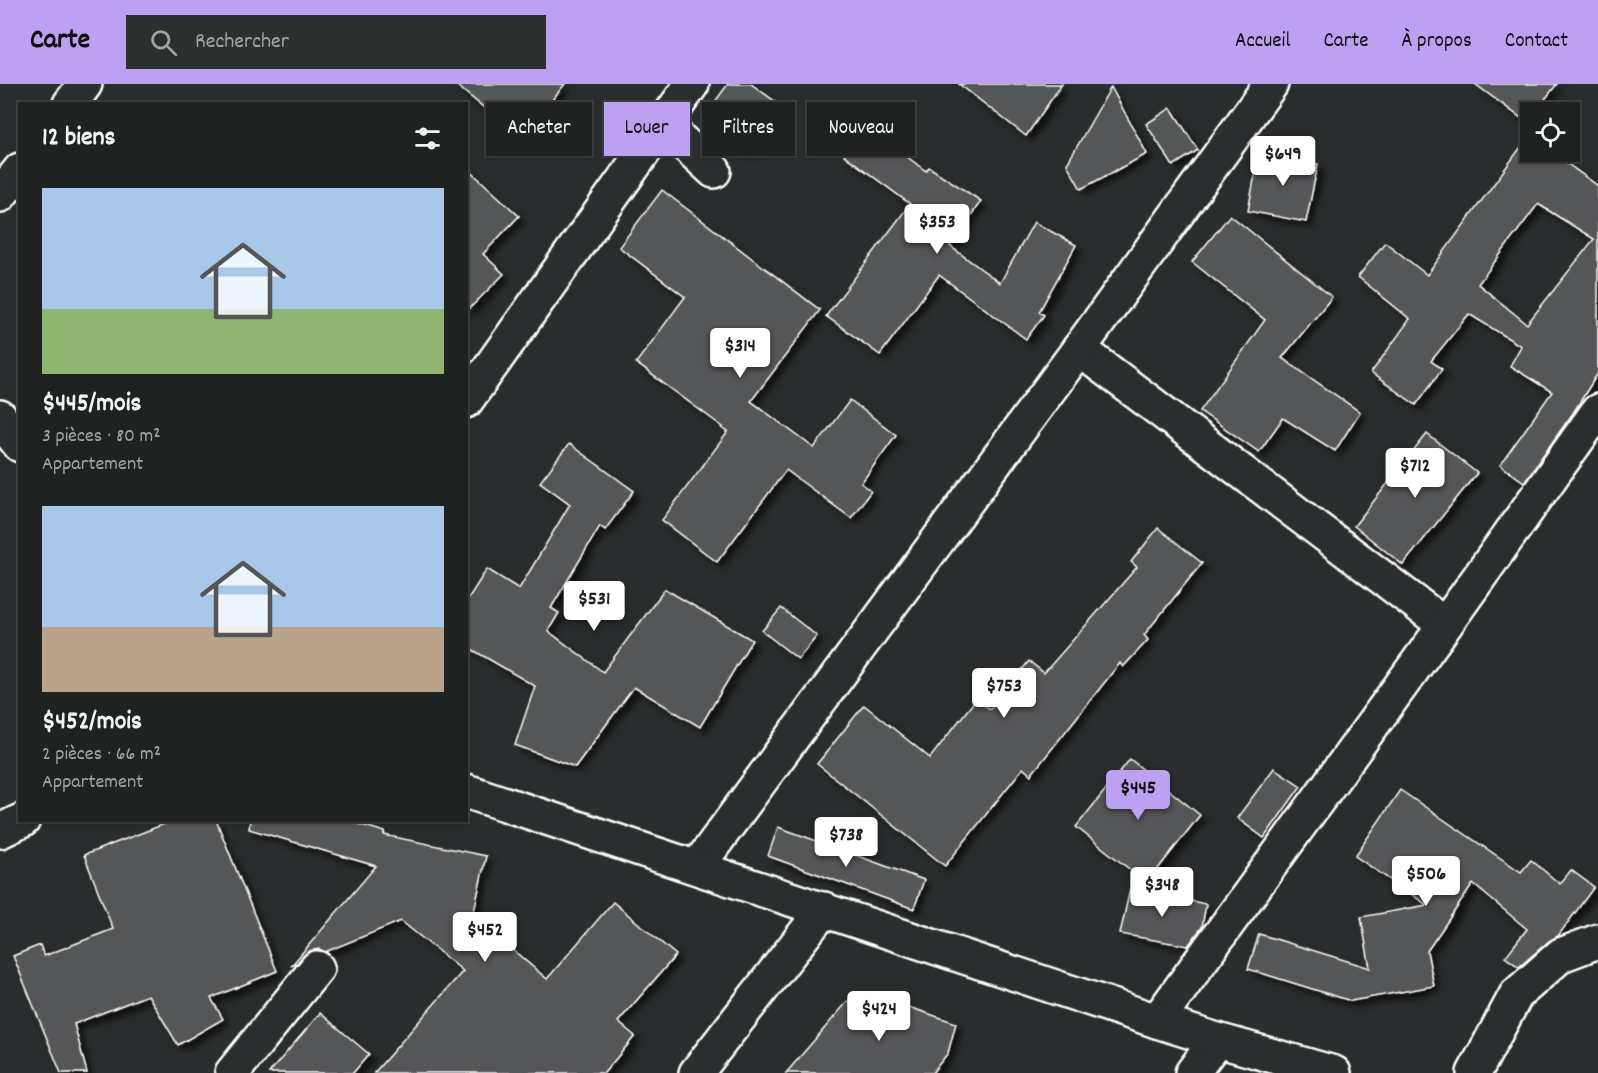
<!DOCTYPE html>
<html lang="fr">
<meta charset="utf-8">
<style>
body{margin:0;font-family:Dekko,sans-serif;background:#2d2f2f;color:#f1f3f6;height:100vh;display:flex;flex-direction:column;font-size:22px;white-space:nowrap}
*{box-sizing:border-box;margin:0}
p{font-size:20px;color:#a2a4a5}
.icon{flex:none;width:33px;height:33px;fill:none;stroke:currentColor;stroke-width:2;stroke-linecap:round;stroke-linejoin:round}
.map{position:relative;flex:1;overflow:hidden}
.details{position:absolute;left:18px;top:18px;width:450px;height:720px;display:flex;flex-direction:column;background:#202222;border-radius:0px;box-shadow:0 2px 4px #0004,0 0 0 2px #3d3f40}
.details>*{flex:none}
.guide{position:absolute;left:486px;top:18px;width:570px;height:54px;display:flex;gap:12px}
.fabs{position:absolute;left:1520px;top:18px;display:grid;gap:12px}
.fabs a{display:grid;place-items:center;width:60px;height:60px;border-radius:0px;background:#202222;box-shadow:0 2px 4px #0004,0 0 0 2px #3d3f40;font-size:30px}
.price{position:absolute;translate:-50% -51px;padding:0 14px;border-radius:6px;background:#fff;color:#222;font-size:20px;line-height:39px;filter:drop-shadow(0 2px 3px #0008)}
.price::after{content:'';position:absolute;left:50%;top:36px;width:18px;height:14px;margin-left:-9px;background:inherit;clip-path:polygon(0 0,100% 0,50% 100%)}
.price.on{background:#bca0f2;color:#111}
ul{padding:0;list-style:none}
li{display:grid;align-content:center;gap:12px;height:318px;padding:0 24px}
li span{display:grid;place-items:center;height:186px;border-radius:0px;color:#555}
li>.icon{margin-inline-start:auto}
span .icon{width:108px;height:108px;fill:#fffc;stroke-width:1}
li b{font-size:26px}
h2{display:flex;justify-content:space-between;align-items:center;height:72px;padding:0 24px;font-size:26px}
.tag{padding:0 21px;border-radius:0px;background:#202222;box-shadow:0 2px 4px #0004,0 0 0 2px #3d3f40;font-size:21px;line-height:54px}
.tag.on{background:#bca0f2;color:#111}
header{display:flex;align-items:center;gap:36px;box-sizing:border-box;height:84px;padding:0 30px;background:#bca0f2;color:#111}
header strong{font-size:28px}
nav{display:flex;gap:33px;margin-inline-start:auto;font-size:21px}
.search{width:420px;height:54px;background:#2d2f2f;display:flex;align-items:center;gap:15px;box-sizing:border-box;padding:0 21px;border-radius:0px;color:#a2a4a5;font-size:22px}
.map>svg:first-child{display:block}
</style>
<header>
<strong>Carte</strong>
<div class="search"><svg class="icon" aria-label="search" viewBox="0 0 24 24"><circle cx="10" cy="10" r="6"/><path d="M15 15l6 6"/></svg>Rechercher</div>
<nav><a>Accueil</a><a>Carte</a><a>À propos</a><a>Contact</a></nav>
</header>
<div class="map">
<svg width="1598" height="989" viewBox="0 0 1598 989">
<defs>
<filter id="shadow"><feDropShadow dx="5.5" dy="5.5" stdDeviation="3" flood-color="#0009"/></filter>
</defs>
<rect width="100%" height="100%" fill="#2a2d2e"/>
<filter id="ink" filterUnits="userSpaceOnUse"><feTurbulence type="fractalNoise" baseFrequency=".0167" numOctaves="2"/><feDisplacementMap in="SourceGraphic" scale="12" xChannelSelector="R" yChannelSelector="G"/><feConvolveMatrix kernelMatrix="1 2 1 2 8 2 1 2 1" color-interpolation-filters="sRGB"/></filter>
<g filter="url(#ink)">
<g fill="#555758" stroke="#fff" stroke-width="1.5" fill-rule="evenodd" filter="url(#shadow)">
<path d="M455,0h110l-44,54z"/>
<path d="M728,0h23l29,21 -33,45 -44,-32z"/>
<path d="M959,0h103l-36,52z"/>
<path d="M1475,0h82l-22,28h-5v7l-2,4z"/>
<path d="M1111,3l36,67 -66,35 -14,-25z"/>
<path d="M1171,24l27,42 -25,16 -27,-42z"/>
<path d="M866,42l60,45 3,-4 52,34 -31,45 50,37 34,-61 42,23 -37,67 5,3 -18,24 -87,-64 -59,80 -54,-39 84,-112 -66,-49z"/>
<path d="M1529,52l1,16h21l47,34v187l-25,40 -49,69 -24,-17 52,-73 -42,-26 11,-20 -52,-32 -38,47 11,8 -26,36 -45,-32 39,-54 -52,-42 27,-35 42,33zM1538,120l56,35 -67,85 -49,-40z"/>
<path d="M1259,69l59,11 -12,58 -58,-11z"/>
<path d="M466,83l53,49 -36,38 21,20 -38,38z"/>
<path d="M662,106l158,120 -69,91 63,47 36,-48 46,35 -35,48 10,8 -20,27 -65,-48 -69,92 -55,-42 66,-88 -6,-4 1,-1 -87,-64 49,-66 -66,-50z"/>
<path d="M1230,131l102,82 -50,61 78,54 -25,39 -52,-33 -24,34 -59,-41 65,-91 -73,-58z"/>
<path d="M1427,350l50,39 -74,92 -49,-39z"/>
<path d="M569,360l65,47 -29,39 -5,-4 -49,82 8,5 -11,18 55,41 62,-83 87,51 -52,87 -66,-40 -59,80 -60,-22 20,-59 -69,-40v-44l21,-33 32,20 51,-85 -30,-22z"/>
<path d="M1158,444l44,35 -58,72 4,5 -25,27 -3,-4 -89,112 -8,-7 -78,98 -128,-102 47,-59 66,53 46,-59 14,10 39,-48 15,12 93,-106 -6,-5z"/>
<path d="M781,524l36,28 -19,23 -36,-28z"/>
<path d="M1130,675l70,56 -53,68 -71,-56z"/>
<path d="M1274,684l27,18 -37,52 -27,-20z"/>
<path d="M1400,706l121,82 10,-12 29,24 11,-14 23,17 -36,49 -9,5 -30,26 -14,-10 22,-28 -54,-45 -46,67 7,35 -83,15 -103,-32 11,-35 111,34 -9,-51 66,-12 -72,-49z"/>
<path d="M175,736h41l61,151 -66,27 12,21 -45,26 -30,-50 -74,29 13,49h-26l-48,-117 27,-11 4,11 69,-27 -29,-74z"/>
<path d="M250,736h95l40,12 -1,3 102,21 -13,60 74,63 66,-77 63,53 -58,67 17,14 -31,37h-230l89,-102 -62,-50 -76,31 -6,-3 -9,2 -7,5 -6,7 -6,3 85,-100 -127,-37z"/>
<path d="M778,743l146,53 -10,29 -146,-53z"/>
<path d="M1130,805l76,15 -4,23 -14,19 -68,-12z"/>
<path d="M876,912l80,27 -8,30 -16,20h-146l62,-72 20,16z"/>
<path d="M320,929l49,41 -16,19h-84z"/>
</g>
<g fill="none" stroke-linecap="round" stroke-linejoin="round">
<defs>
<g id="street">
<path d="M70,20l15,-20"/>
<path d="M663,40l51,47"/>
<path d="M0,111l20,-25"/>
<path d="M1079,265l366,276"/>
<path d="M466,317l226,-317"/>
<path d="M0,333l6,11 14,17"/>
<path d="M697,783l382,-518 192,-265"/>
<path d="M1157,937l288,-396 153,-214"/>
<path d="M232,989l85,-105"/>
<path d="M696,989l128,-164"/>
<path d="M1192,989l25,-33"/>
<path d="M1474,989l42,-78 45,-40 37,-14"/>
</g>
<g id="secondary">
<path d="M466,707l691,230 60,19 117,33"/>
<path d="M0,747l23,-11"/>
</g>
</defs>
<use href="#street" stroke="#fff" stroke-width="38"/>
<use href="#secondary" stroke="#fff" stroke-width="38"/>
<use href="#street" stroke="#2a2d2e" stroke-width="33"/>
<use href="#secondary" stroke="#2a2d2e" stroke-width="33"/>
</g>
</g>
</svg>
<div class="fabs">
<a><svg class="icon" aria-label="locate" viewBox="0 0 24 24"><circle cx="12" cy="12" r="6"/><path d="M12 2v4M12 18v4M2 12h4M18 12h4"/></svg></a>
</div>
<b class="price" style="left:1283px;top:103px">$649</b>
<b class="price" style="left:937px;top:171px">$353</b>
<b class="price" style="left:740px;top:295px">$314</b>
<b class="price" style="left:1415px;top:415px">$712</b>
<b class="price" style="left:594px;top:548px">$531</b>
<b class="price" style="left:1004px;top:635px">$753</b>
<b class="price on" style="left:1138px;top:737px">$445</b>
<b class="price" style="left:846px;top:784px">$738</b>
<b class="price" style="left:1426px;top:823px">$506</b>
<b class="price" style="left:1162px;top:834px">$348</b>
<b class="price" style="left:485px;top:879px">$452</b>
<b class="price" style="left:879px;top:958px">$424</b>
<div class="guide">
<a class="tag">Acheter</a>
<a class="tag on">Louer</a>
<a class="tag">Filtres</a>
<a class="tag">Nouveau</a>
</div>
<section class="details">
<h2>12 biens<svg class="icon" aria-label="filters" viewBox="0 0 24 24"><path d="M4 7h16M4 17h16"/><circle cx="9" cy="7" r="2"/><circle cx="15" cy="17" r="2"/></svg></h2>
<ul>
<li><span style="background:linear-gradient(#a9c7e8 65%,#8fb573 0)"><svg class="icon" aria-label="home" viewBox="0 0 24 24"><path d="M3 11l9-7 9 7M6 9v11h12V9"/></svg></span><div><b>$445/mois</b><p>3 pièces · 80 m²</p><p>Appartement</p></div></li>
<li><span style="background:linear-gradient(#a9c7e8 65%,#b9a48a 0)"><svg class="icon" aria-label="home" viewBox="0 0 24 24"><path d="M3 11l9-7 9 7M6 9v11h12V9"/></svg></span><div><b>$452/mois</b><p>2 pièces · 66 m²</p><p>Appartement</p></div></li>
</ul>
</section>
</div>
